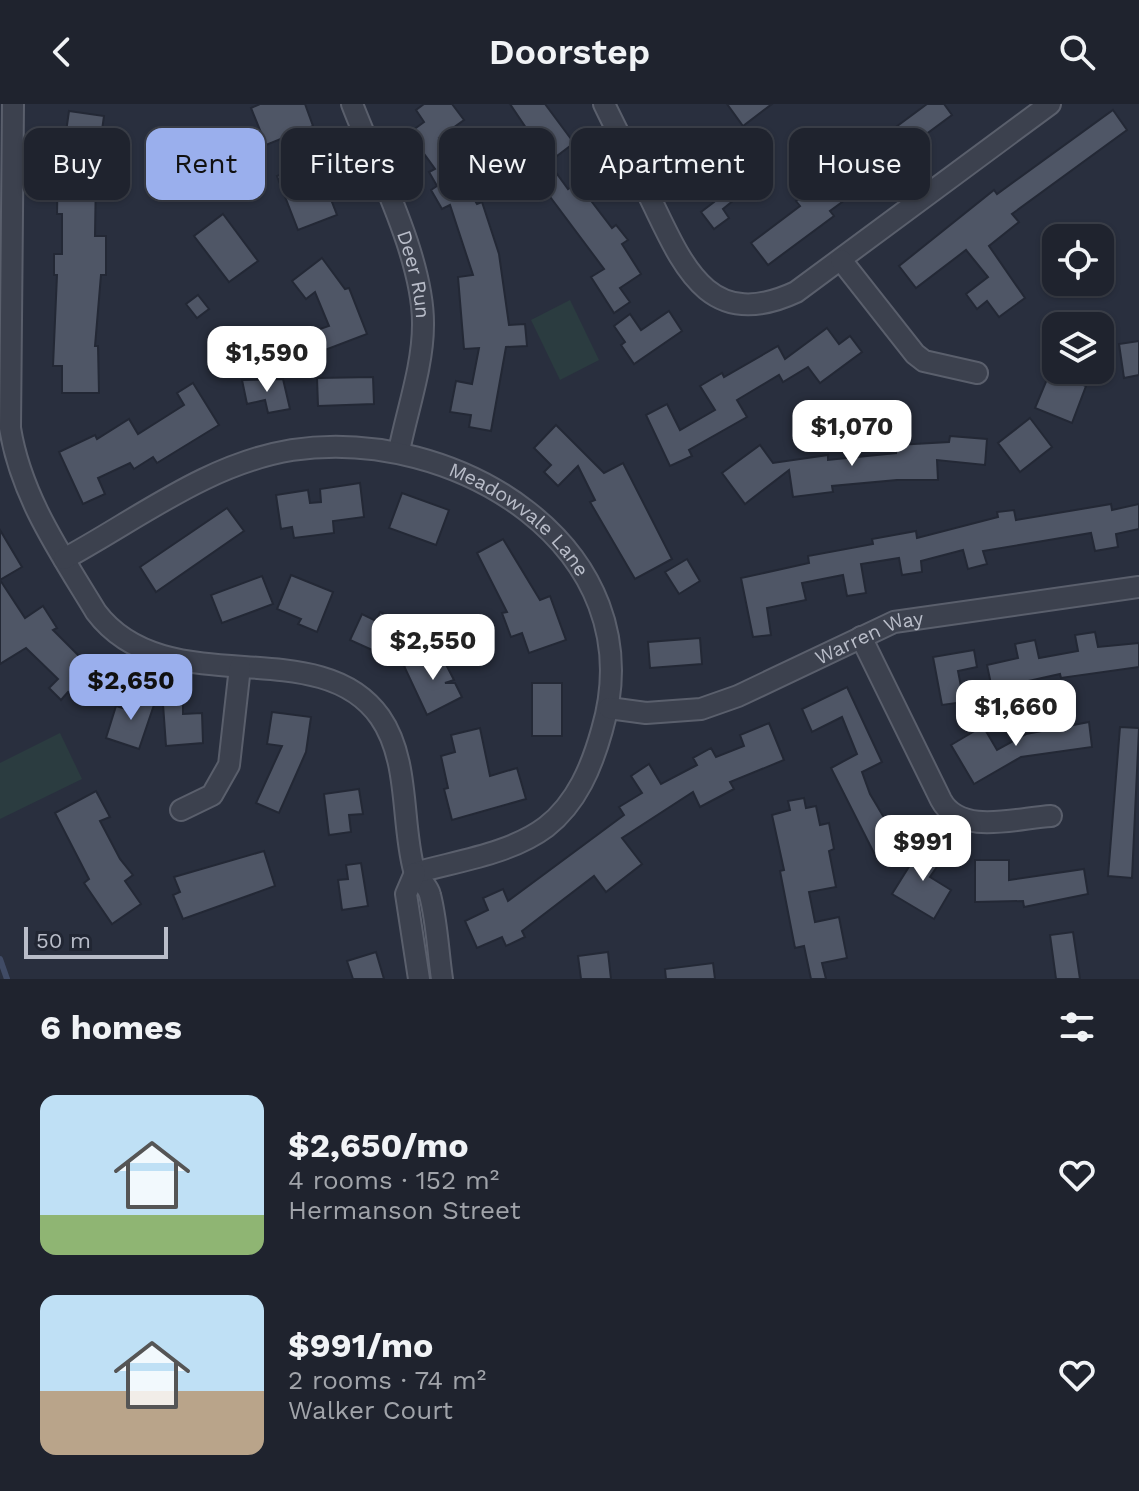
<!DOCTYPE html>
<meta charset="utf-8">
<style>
body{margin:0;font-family:"Work Sans",sans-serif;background:#272b36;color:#f1f3f6;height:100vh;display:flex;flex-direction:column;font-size:30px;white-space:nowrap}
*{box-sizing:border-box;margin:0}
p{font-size:26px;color:#a1a4aa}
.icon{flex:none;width:44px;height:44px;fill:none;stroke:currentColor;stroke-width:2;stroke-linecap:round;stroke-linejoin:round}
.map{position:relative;height:875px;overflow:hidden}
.panel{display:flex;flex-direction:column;background:#1f232e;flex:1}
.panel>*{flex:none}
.top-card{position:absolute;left:24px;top:24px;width:1092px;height:72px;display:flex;gap:16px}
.tools{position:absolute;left:1042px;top:120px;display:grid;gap:16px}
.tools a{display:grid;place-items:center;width:72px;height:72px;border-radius:16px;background:#1f232e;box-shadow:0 2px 6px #0004,0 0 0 2px #3c404a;font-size:40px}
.scale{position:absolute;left:24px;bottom:20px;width:144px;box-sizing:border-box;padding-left:8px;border:4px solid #b9bdc9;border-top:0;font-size:22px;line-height:28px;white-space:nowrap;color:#b9bdc9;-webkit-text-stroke:6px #212633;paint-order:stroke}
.price{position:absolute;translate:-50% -68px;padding:0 18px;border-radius:16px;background:#fff;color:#222;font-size:26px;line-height:52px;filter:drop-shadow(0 2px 4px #0008)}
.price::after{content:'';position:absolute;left:50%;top:48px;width:24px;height:18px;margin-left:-12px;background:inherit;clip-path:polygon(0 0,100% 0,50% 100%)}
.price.on{background:#9aafed;color:#111}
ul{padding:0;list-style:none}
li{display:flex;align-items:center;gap:24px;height:200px;padding:0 40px}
li span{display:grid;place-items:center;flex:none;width:224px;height:160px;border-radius:16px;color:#555}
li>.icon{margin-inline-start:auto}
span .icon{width:96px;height:96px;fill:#fffc;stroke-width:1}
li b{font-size:34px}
h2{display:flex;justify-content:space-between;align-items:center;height:96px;padding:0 40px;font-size:34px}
.chip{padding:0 28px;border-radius:16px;background:#1f232e;box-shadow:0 2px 6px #0004,0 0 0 2px #3c404a;font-size:28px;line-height:72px}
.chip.on{background:#9aafed;color:#111}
header{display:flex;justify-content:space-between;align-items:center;height:104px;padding:0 40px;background:#1f232e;font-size:36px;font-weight:600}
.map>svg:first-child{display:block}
</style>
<header><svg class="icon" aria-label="back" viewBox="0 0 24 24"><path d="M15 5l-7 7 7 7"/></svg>Doorstep<svg class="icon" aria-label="search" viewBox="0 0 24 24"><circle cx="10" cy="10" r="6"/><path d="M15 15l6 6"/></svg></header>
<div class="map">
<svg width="1139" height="875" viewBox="0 0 1139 875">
<rect width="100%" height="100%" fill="#292f3e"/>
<g fill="#2b3c40">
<path d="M570,196l29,60 -39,20 -29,-60z"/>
<path d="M60,629l22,46 -82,40v-56z"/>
</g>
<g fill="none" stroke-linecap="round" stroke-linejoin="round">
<path stroke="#404b65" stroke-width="6" d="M0,855l7,20"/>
</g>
<g fill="#4f5666" stroke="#232835" stroke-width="2">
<path d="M260,0h45l8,22 -47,19 -15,-37z"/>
<path d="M424,0h28l12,16 -25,18 38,66 5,-2 17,52 10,71 16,-1 2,22 -21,1 -15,84 -22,-4 2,-12 -21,-3 6,-31 16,3 7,-36 -15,1 -6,-72 15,-2 -23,-70 -8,4 -11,-19 6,-4 -8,-14 6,-3 -26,-36 15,-11 -8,-12z"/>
<path d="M510,0h35l29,39 -25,19z"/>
<path d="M727,0h45l-29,22z"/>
<path d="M927,0h17l8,11 -54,40 7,9 -16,12 -3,-4 -18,11 -38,28 4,5 -66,49 -17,-22 49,-37 -4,-5z"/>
<path d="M1113,6l14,20 -115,84 7,8 -30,24 36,52 -26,19 -12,-16 -10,8 -11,-15 22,-17 -22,-27 -50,38 -17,-22 95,-76 3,4z"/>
<path d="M69,7l35,5 -8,57 -1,63h11v39h-5l-6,71h3l1,47h-37v-27h-9l4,-91h-3v-21h8v-40h-5l1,-57 -4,-1 2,-19 9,2z"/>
<path d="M204,36l1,23 -9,1v11h-9l1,16 -35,1 -2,-50z"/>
<path d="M705,43l9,12 8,-6 12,17 -8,6 14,19 -17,14 6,9 -15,11 -13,-17 13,-10 -29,-40z"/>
<path d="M316,57l21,54 -39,15 -21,-54z"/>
<path d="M591,68l15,20 -14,10 20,26 4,-3 12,15 -6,4 19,30 -21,14 10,14 -16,11 -23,-36 13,-8 -62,-83 15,-12 11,15z"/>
<path d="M223,110l35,47 -29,21 -35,-46z"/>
<path d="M322,154l23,31 4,-1 18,46 -42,16 -8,-20 12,-4 -14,-34 -9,7 -14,-18z"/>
<path d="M198,191l11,14 -12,9 -11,-14z"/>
<path d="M669,207l13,20 -48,33 -13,-19 4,-3 -11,-16 16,-12 11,16z"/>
<path d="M827,224l12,16 11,-8 12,16 -42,31 -12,-16 -25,15 -4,-7 -42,25 10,17 -58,33 3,6 -22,10 -24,-51 21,-11 13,26 35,-20 -15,-24 22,-13 2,4 54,-31 7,13z"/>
<path d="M1139,237v34l-15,3 -5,-34z"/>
<path d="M1050,268l36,14 -14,37 -37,-15z"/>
<path d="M373,273l1,27 -56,2 -1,-28z"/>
<path d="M283,275l7,30 -22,4 -3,-13 -18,4 -5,-24z"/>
<path d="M193,279l26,42 -62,38 -4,-6 -19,12 -4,-6 -32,15 7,16 -22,10 -24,-52 36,-17 2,4 32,-20 9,15 46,-29 -7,-12z"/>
<path d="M1030,314l22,29 -32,25 -22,-29z"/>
<path d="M556,321l48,48 19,-10 49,96 -37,20 -45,-77 5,-2 -17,-34 -20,20 -14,-14 7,-7 -17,-17z"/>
<path d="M950,332l37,3 -2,26 -48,-5 1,20h-41l-65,6 1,6 -40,5 -4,-27 -44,34 -23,-31 38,-28 13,18 55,-8v5l68,-7v-8l53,-3z"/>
<path d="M360,379l4,34 -31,4 1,12 -40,5 -2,-11 -11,2 -5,-34 32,-5 2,13 11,-1 -1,-13z"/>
<path d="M402,389l47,17 -13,35 -47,-17z"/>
<path d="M1111,400l1,6 27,-6v25l-23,5 2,13 -23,4 -4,-18 -108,18 4,13 -19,5 -5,-19 -42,11 1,11 -20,3 -3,-17 -38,6 5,29 -19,3 -4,-21 -41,8 4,17 -39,8 4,27 -18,2 -12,-59 68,-15 -1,-7 65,-12 -1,-5 44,-8 1,7 81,-21 -1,-5 17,-2 2,10z"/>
<path d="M227,404l17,23 -88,61 -16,-25z"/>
<path d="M0,426l22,37 -22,13 25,38 18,-12 14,22 -4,2 50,50 -24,23 -11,-11 -7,8 -12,-12 9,-9 -32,-31 -26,16z"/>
<path d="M503,435l37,61 10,-4 16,44 -37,13 -7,-20 -11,4 -9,-24 5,-1 -30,-59z"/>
<path d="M687,455l13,22 -21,13 -14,-22z"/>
<path d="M291,471l42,17 -16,40 -19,-8 3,-5 -24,-10z"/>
<path d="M262,472l11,28 -51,19 -11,-28z"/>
<path d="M380,508l28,13 -16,34 -42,-19 12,-26 14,7z"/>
<path d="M1095,528l3,15 41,-4v24l-78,11 -1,-4 -68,15 -5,-24 31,-7 -3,-14 20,-4 4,18 39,-7 -3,-16z"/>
<path d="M700,534l2,26 -52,4 -2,-26z"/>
<path d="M438,545l16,31 -9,3h10l7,14 -35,18 -23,-49z"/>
<path d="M974,546l3,17 -19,4 6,31 -22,3 -9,-48z"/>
<rect x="532" y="579" width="30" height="53"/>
<path d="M847,583l35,75 -20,10 8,22 19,32 18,-10 9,15 -41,24 -44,-87 26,-14 -15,-37 -30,15 -10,-23z"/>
<path d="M131,590l24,8 -16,47 -33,-11 10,-32 10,3z"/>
<path d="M183,598v12l19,-1 1,30 -37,3 -3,-42z"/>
<path d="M272,608l39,5 -5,35 -27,61 -23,-10 26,-57 -15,-2z"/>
<path d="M1089,618l3,25 -71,10 -47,27 -23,-39 32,-19 14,24 29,-16z"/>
<path d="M769,619l15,37 -54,22 4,7 -34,18 -7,-15 -71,46 20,26 -36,28 -12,-16 -72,55 3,6 -19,9 -4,-9 -25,11 -12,-27 23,-11 -5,-12 20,-9 5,12 116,-86 -5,-8 23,-14 -11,-17 18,-12 12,20 36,-19 -4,-7 18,-10 5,9 28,-11 -4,-11z"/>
<path d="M1120,623l19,1 -7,150 -24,-2z"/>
<path d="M480,624l10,48 27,-8 9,31 -74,21 -8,-31 4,-1 -7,-32 14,-4 -4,-17z"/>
<path d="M359,685l4,25 -14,1 2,17 -22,3 -5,-41z"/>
<path d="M96,687l14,26 -10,4 20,38 13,16 -8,6 16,23 -29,20 -28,-41 5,-4 -34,-66z"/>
<path d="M804,694l2,10 10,-2 4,19 9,-2 5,26 -5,2 7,36 -27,5 6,30 24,-5 8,41 -25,5 4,16h-15l-7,-33 -9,2 -15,-77 4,-1 -12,-55 18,-5 -2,-9z"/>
<path d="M925,737l20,14 -15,22 21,13 -17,29 -42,-25z"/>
<path d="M264,747l11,35 -92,33 -10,-24 7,-3 -6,-15z"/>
<path d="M975,756h34v20l75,-11 4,25 -64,13 -1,-6 -48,1z"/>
<path d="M361,759l7,43 -26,4 -4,-30 10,-1 -2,-14z"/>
<path d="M1073,828l7,47h-24l-6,-44z"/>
<path d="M376,848l8,27h-31l-6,-18z"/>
<path d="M608,848l3,27h-30l-3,-23z"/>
<path d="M713,859l2,16h-49l-1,-10z"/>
</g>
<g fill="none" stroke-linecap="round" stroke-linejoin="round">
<defs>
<g id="street">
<path d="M13,0l-3,324c11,69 51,126 86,184 70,93 223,18 284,105 30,43 21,105 34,153 3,9 14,15 16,25 7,27 8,57 12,84"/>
<path id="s1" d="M352,0c24,63 72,155 71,221 0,41 -16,86 -24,126"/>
<path d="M604,0c16,33 33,66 49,100 31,64 57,128 143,88l254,-188"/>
<path d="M841,156l74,94 9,7 53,12"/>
<path id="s2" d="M64,455c74,-40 143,-95 228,-109 161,-25 364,96 310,280 -10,36 -25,73 -56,97 -36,27 -89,34 -131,46"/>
<path d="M861,533l80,163c19,36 76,18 110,16"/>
<path id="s3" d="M609,604l37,5 55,-4 37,-13 156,-74 245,-35"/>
<path d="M181,706l31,-15 17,-30 11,-98"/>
<path d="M415,769l-9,21 13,85"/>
</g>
</defs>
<use href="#street" stroke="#5a5f6c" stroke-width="24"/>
<use href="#street" stroke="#3c414e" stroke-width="20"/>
</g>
<g text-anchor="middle" stroke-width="8" stroke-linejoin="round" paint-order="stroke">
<g font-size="20" fill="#b9bdc9" stroke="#212633">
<text dy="7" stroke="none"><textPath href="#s1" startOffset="182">Deer Run</textPath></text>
<text dy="7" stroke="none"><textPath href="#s2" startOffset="502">Meadowvale Lane</textPath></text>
<text dy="7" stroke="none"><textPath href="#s3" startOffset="276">Warren Way</textPath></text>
</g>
</g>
</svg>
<div class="tools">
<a><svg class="icon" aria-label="locate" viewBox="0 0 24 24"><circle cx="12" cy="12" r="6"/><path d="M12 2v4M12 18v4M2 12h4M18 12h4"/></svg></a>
<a><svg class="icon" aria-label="layers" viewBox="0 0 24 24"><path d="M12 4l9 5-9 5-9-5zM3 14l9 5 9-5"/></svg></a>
</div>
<div class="scale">50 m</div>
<b class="price" style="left:267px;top:290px">$1,590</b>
<b class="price" style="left:852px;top:364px">$1,070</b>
<b class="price" style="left:433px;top:578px">$2,550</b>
<b class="price on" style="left:131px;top:618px">$2,650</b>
<b class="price" style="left:1016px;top:644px">$1,660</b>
<b class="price" style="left:923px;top:779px">$991</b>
<div class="top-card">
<a class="chip">Buy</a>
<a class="chip on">Rent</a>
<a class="chip">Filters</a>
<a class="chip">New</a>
<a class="chip">Apartment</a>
<a class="chip">House</a>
</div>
</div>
<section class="panel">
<h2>6 homes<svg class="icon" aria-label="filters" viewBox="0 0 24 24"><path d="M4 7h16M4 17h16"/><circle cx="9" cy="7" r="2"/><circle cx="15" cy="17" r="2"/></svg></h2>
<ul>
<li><span style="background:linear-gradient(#bfe0f5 75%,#8fb573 0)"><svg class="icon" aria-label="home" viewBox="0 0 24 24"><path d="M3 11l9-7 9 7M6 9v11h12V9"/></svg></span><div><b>$2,650/mo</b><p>4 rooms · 152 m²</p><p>Hermanson Street</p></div><svg class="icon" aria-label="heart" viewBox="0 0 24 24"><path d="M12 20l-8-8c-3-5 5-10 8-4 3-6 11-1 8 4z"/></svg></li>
<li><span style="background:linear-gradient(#bfe0f5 60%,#b9a48a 0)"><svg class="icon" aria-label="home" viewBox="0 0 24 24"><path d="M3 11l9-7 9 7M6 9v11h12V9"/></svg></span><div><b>$991/mo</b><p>2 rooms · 74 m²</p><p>Walker Court</p></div><svg class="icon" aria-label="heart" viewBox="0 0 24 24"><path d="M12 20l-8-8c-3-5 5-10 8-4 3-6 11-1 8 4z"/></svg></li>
</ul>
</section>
